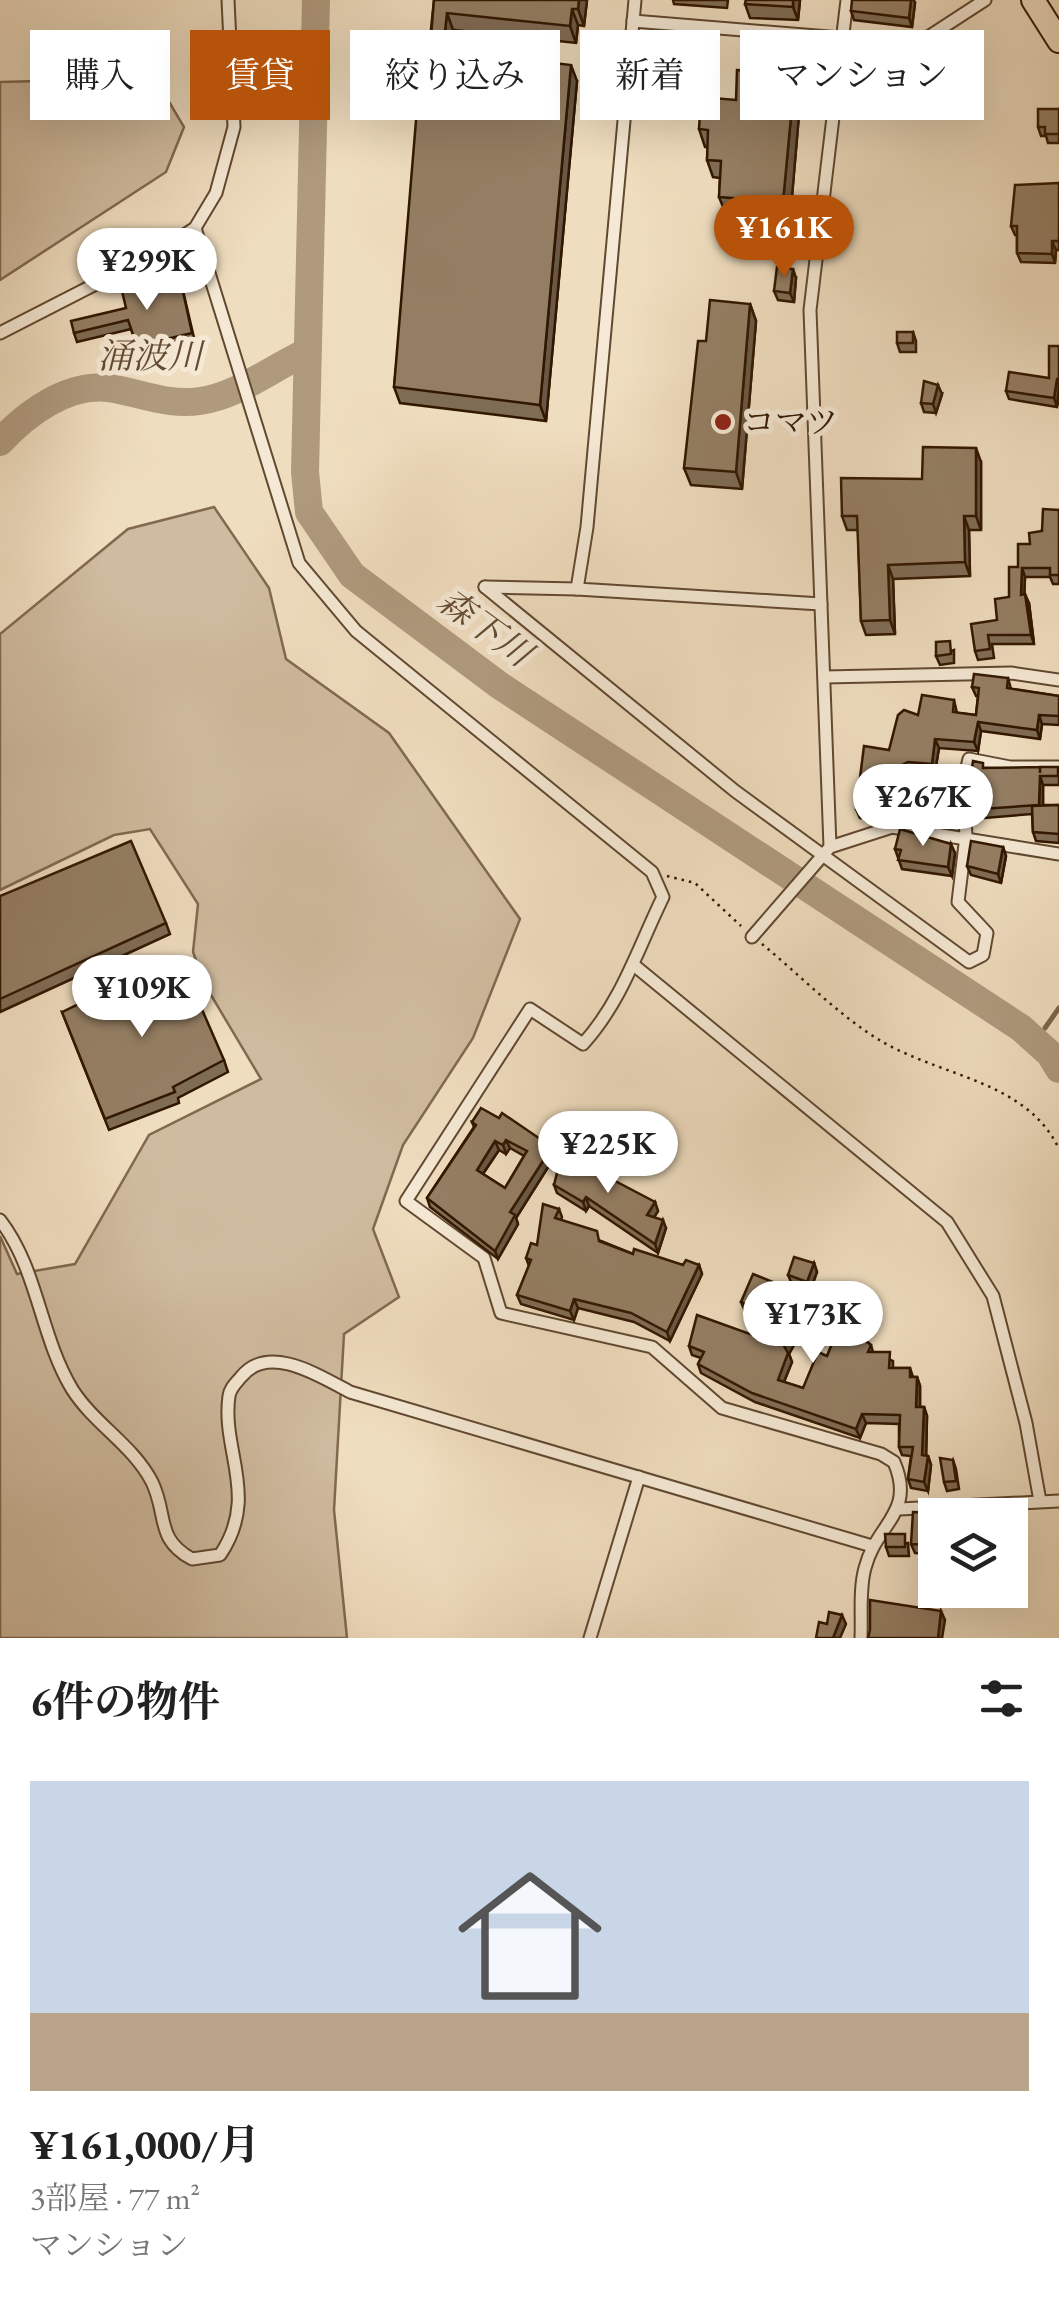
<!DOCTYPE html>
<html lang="ja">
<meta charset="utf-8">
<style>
body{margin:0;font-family:"EB Garamond","Noto Serif JP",serif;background:#f2f2f2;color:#222;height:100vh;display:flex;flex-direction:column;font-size:38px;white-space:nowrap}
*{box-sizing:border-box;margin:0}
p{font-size:32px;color:#767676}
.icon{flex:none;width:55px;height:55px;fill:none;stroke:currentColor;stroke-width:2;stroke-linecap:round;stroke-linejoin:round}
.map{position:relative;height:1638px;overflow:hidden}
.side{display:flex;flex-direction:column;background:#fff;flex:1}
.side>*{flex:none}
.hud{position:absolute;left:30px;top:30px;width:1000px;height:90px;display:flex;gap:20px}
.fabs{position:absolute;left:918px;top:1498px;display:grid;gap:20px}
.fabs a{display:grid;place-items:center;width:110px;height:110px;border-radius:0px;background:#fff;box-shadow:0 10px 40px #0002;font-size:50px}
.price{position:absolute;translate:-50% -85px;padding:0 22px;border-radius:35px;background:#fff;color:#222;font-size:32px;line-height:65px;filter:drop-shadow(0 2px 5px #0008)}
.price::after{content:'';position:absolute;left:50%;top:60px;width:30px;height:22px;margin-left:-15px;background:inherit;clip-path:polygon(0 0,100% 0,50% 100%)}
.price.on{background:#b45309;color:#fff}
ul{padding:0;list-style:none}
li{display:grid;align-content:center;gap:20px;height:530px;padding:0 30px}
li span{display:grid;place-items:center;height:310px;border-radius:0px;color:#555}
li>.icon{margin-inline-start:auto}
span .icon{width:180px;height:180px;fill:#fffc;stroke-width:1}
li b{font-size:42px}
h2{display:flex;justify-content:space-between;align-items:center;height:120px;padding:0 30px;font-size:42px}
.pill{padding:0 35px;border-radius:0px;background:#fff;box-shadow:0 10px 40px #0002;font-size:35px;line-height:90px}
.pill.on{background:#b45309;color:#fff}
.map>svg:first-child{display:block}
</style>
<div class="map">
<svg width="1059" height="1638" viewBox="0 0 1059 1638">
<rect width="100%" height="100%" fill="#efddbf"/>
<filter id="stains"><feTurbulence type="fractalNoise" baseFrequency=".002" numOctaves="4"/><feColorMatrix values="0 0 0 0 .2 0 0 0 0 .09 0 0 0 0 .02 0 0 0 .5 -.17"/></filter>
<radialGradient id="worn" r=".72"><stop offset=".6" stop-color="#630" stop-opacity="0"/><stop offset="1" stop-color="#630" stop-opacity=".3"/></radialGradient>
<g fill="#cfbb9f" stroke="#806950" stroke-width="2.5">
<path d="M155,78l29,49 -18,45 -166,108v-198z"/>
<path d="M214,507l55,81 17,71 103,74 131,186 -47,119 -70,107 -30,84 26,68 -55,37 -10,176 13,128h-347v-402l17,38 58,-10 74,-129 112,-56 -56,-94 -12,-33 5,-48 -48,-75 -36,6 -114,55v-256l128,-105z"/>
</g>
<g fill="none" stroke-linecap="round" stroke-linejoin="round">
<path stroke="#7d664c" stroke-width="5" d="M1045,1028l14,-20"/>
<g stroke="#af9a7e" stroke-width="28">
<path d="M316,0l-11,472 4,40 43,63 147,110 522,343 29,26 9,15"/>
<path d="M0,442c26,-28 67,-59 108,-54 31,4 59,18 92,13 38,-5 73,-34 107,-49"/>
</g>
<defs>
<g id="street">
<path d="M635,0l-48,527 -10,62 244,15"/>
<path d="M633,21l257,21 35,-3 60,-39"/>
<path d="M195,228l104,335 57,68 296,241 11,25c-25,51 -41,104 -80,147l-53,-35 -124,192 78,57 17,55 151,34 70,61 159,46 13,8c22,51 -18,62 -29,106 -6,21 -3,48 -4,70"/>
<path d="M0,333l158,-81 37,-24 21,-35 18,-66 -6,-127"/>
<path d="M485,587l250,204 234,171 14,-7 4,-22 -29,-31 8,-66 -3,-52 6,-25 41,8h49"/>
<path d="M485,587l92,2"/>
<path d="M825,677l186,-4 48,7"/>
<path d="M892,827l10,-40 10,-7 51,4"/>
<path d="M830,847l-20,-537 37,-310"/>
<path d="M752,937l78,-90 62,-20 167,27"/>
<path d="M635,966l312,256 46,74 33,127 14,78"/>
<path d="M0,1220c38,49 40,116 72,169 22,35 61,56 80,93 16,33 3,57 40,77l28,-4c40,-59 1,-104 9,-159 1,-8 7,-13 12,-19 27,-34 77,-2 109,15l522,154"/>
<path d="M900,1509l159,-8"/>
<path d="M590,1638l49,-161"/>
</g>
<path id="highway" d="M1033,0l26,41"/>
</defs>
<use href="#street" stroke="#614830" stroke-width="15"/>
<use href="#highway" stroke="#321700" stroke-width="26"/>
<g stroke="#321700" stroke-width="2.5" stroke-dasharray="2.5 5" stroke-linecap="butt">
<path d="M667,876l28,7 46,43"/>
<path d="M762,944c38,31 77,72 119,97 61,36 146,40 178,108"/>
</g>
<use href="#street" stroke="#f5e9d5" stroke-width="11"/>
<use href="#highway" stroke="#efddbf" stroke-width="22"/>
</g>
<g fill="#7f6c55" stroke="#321700" stroke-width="2.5" fill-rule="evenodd">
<path d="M434,0h153l-3,26 -6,-1 -2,18 -123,-13 -2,21 126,30 -31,340 -146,-18 -6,-16z"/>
<path d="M673,0h55l-1,8 -53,-4z"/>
<path d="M746,0h54l-2,20 -48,-2 -5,-14z"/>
<path d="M915,3l-3,24 -58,-7 -3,-9z"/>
<path d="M801,91l-11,129 -64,-6 -7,-17 1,-19 -7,-1 -6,-17 1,-13h-3l-6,-18 37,-29z"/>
<path d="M1059,109v34h-11l-2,-7h-5l-3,-9z"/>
<path d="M1059,183v67h-3l-1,13 -34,-1 -4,-9v-18h-2l-4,-9z"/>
<path d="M180,278l15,64 -55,13 -9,-26 -54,13 -3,-9 52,-25z"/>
<path d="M796,278l-2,24 -16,-2 -4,-9z"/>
<path d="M750,304l6,17 -14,168 -51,-4 -7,-17 22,-127z"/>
<path d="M913,332l3,9v11h-16l-3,-9z"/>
<path d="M1059,346v52l-2,9 -48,-8 -3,-8 43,-13z"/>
<path d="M942,394l-6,19 -12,-1 -3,-9z"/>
<path d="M981,462v68h-12l1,46 -77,3 2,55 -29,1 -5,-14 -3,-91h-11l-5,-14 80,-37z"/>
<path d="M1059,510v74h-6l-3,-7h-25l-1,18 5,8 5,41h-42l2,14 -16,2 -3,-9 22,-31 12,-23 9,-30 12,-23z"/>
<path d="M954,650v13l-14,2 -4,-9z"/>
<path d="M1008,678l3,11 48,7v29l-17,-1 -2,15 -59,-8 -3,20 -39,-3 -4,24 -24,-1 -21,11 -6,38 -24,-2 -4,-9 33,-59 29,-35 36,-15 3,13 19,2 2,-19h-2l-4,-9z"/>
<path d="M985,768l74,1v16h-16v20h16v38l-23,-2 -3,-9 -1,-18 -47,4 -3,-9 -2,-20h-6l-4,-8z"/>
<path d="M1003,847l3,9 -5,27 -30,-8 -4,-9z"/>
<path d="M895,849l60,4 -3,23 -50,-7z"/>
<path d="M0,896l166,27 4,11 -170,78z"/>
<path d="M62,1012l162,48 4,12 -50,26 1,5 -70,27z"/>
<path d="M472,1122l80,25 3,9 -39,62 2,6 -20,35 -68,-52 -3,-9 47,-71zM510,1148l14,8 -19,32 -22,-14 16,-24 7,4z"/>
<path d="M554,1185l101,17 3,9 -4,6 12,11 -8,25 -69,-47 -3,5 -29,-18z"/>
<path d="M559,1209l3,8 -1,3 40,21 32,13 50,11h16l3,9 -32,67 -36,-19 -56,-14 -4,12 -53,-16 -4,-9 12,-29 -3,-8 11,-13z"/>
<path d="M814,1263l3,9 -7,19 -18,-7 -4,-9z"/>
<path d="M778,1284l3,9 -3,5 24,11 32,-3 -4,6 41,33 2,7 20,9v7h17l3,9h4l3,9v21h4l3,9 -1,39 2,1 3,9 -3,26 -17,-3 -3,-9 3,-23 -9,-1 -3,-8v-23l-33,-1 -6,15 -105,-36 -54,-29 -3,-9 3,-6 -9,-3 -3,-9 75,-7 6,-16 -25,-12 -4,-9zM806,1323l29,13 -8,20 -24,32 -19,-6 8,-20 -3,-8z"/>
<path d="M953,1460l3,9 3,20 -12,2 -3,-9z"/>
<path d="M935,1515v39l-20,-1 -4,-9z"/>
<path d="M908,1543l1,13h-20l-3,-9z"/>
</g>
<g fill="#685845" stroke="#321700" stroke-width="2.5">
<path d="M579,0h8l-3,26 -6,-17z"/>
<path d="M793,0h7l-2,20 -5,-13z"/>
<path d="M911,0h3l1,3 -3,24 -3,-9z"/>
<path d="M572,9l6,16 -2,18 -6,-17z"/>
<path d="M447,13l6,17 -3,37 -7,-17z"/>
<path d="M571,65l6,16 -31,340 -6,-16z"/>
<path d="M795,74l6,17 -11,129 -7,-18z"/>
<path d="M1052,241l4,9 -1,13 -3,-9z"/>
<path d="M793,269l3,9 -2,24 -4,-9z"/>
<path d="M750,304l6,17 -14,168 -6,-17z"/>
<path d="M1057,379l2,5 -2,23 -3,-9z"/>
<path d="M938,385l4,9 -6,19 -3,-9z"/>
<path d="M976,448l5,14v68l-5,-14z"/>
<path d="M964,516l5,14 1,46 -5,-14z"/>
<path d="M888,565l5,14 2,55 -5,-14z"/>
<path d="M1022,568l3,9 -1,27 -3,-9z"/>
<path d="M1025,594l4,9 5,41 -3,-9z"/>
<path d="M1039,715l3,9 -2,15 -3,-9z"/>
<path d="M978,722l3,9 -3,20 -4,-9z"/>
<path d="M935,739l4,9 -4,24 -3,-8z"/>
<path d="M886,773l4,9 -6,38 -3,-9z"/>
<path d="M1040,776l3,9v29l-4,-9z"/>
<path d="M951,844l4,9 -3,23 -4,-9z"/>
<path d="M1003,847l3,9 -5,27 -3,-9z"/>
<path d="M506,1140l4,8 -4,6 -3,-9z"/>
<path d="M495,1141l4,9 -19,28 -3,-8z"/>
<path d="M552,1147l3,9 -39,62 2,6 -20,35 -3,-8 15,-39z"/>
<path d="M586,1197l3,9 -3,5 -3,-9z"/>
<path d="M655,1202l3,9 -8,13 -3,-9z"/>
<path d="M663,1220l3,8 -8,25 -3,-9z"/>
<path d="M814,1263l3,9 -7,19 -3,-9z"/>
<path d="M699,1265l3,9 -32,67 -3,-9z"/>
<path d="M778,1284l3,9 -7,11 -3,-9z"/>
<path d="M831,1297l3,9 -7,11 -3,-9z"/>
<path d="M574,1299l4,9 -4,12 -4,-9z"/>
<path d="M802,1314l4,9 -17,31 3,8 -11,27 -3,-9 6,-34z"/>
<path d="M917,1377l3,9v29l-4,-8z"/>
<path d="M924,1407l3,9 -1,48 -4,-9z"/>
<path d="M862,1414l4,9 -6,15 -4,-9z"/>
<path d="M928,1456l3,9 -3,26 -4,-9z"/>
<path d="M941,1611l4,9 -3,18h-4z"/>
<path d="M842,1615l4,9 -6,14h-7z"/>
</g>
<g fill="#947e63" stroke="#321700" stroke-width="2.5" fill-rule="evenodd">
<path d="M434,0h145l-1,9h-6l-2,17 -123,-13 -4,37 128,15 -31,340 -146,-18 28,-339 8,1z"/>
<path d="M746,0h47v7l-48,-3z"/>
<path d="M852,0h59l-2,18 -58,-7z"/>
<path d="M737,70l58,4 -12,128 -64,-5 2,-36 -14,-1 1,-30 -9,-1 2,-32 35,3z"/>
<path d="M1038,109h21v25h-14v-7h-7z"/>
<path d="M1059,183v58h-7v13l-35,-1v-27h-6l4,-41z"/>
<path d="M777,267l16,2 -3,24 -16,-2z"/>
<path d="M180,278l12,55 -55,13 -9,-26 -54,13 -3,-12 55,-13 -4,-17z"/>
<path d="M710,300l40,4 -14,168 -52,-4 14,-127h8z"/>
<rect x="897" y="332" width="16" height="11"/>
<path d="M1049,346h10v33h-2l-3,19 -48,-7 3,-19 40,6z"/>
<path d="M924,381l14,4 -5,19 -12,-1z"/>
<path d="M923,447l53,1v68h-12l1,46 -77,3 2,55 -29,1 -4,-105h-15l-1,-38 81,1z"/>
<path d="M1043,509l16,1v65h-9v-7h-28l-1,27 4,-1 6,41h-43l2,14 -15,2 -4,-27 26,-4 -2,-21 14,-2v-30h9v-23h12l-1,-11 13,-2z"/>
<path d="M950,641l1,13 -15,2v-14z"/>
<path d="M974,674l34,4 -1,10 52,8v20l-20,-1 -2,15 -59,-8 -4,20 -39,-3 -3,25 -24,-2 -22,11 -5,38 -25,-2 8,-63 25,4 9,-35 6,-5 14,5 4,-20 32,5 -1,12 23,3 3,-27 -7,-1z"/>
<path d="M973,761l10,2v5l57,-1v6v-6h18v9h-18l-1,29 -57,4 -3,-29 -9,1z"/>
<path d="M1059,805v29l-26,-2 -1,-26z"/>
<path d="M900,829l51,15 -3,23 -50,-7 3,-10 -6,-1z"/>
<path d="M131,841l35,82 -166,76v-103z"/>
<path d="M971,841l32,6 -5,27 -31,-8z"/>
<path d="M183,966l41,94 -51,27 2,5 -70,27 -43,-107 52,-25z"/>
<path d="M481,1108l18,10 3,-5 50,34 -42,65 5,3 -20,36 -68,-53 49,-73 -4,-3zM506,1140l21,11 -22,37 -28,-18 18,-29 8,4z"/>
<path d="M562,1153l93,49 -8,13 16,5 -8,24 -69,-47 -3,5 -29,-17z"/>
<path d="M543,1204l16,5 -4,9 42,13 2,10 34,13 1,-5 49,16 3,-5 13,5 -32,67 -36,-19 -57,-14 -4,12 -53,-16 14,-35 -5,-2 5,-15 6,2z"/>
<path d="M794,1257l20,6 -7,19 -19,-7z"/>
<path d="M753,1274l25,10 -7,11 31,14 13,-22 16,10 -7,11 24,13 -2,5 25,19 -3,7h22l-1,16h21v9h7l-1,30h8l-2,48 6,1 -4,26 -16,-3 5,-32h-14l1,-32 -38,-1 -6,15 -104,-36 -54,-29 6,-12 -15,-6 8,-31 67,24 9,-22 -32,-15zM802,1314l36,16 -11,26 -9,-4 -15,36 -25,-8 10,-27 -4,-7z"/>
<path d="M940,1458l13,2 3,21 -12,1z"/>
<path d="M978,1507l13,2 -1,6h-13z"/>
<path d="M913,1512l29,1v2h-7l-1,30 -23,-1z"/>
<path d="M885,1534h20v13h-19z"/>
<path d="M870,1600l71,11 -3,27h-70l2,-8z"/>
<path d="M829,1612l13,3 -9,23h-17l3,-16 8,2z"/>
</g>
<circle fill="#8f2418" stroke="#f5e9d5" stroke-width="4" cx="723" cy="422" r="10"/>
<g text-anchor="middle" stroke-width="10" stroke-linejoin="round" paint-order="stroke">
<g font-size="32" fill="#321700" stroke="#f5e9d5" text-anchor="start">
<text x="743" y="433">コマツ</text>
</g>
<g font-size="35" font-style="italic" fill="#644b32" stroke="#f5e9d5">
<text x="150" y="368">涌波川</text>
<text transform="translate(485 627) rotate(36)" y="12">森下川</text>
</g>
</g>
<rect width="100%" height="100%" filter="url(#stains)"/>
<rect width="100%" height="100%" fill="url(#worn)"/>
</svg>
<div class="fabs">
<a><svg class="icon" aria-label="layers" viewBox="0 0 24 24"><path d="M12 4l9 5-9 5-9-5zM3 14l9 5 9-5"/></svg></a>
</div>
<b class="price on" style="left:784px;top:280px">¥161K</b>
<b class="price" style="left:147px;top:313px">¥299K</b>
<b class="price" style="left:923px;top:849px">¥267K</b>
<b class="price" style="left:142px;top:1040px">¥109K</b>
<b class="price" style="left:608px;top:1196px">¥225K</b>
<b class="price" style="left:813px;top:1366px">¥173K</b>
<div class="hud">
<a class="pill">購入</a>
<a class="pill on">賃貸</a>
<a class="pill">絞り込み</a>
<a class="pill">新着</a>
<a class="pill">マンション</a>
</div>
</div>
<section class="side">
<h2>6件の物件<svg class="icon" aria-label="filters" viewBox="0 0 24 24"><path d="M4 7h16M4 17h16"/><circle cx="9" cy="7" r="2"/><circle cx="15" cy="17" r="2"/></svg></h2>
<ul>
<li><span style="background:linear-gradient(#c9d6e8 75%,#b9a48a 0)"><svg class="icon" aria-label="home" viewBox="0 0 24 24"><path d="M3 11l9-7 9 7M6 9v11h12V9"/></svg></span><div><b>¥161,000/月</b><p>3部屋 · 77 m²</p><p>マンション</p></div></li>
</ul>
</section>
